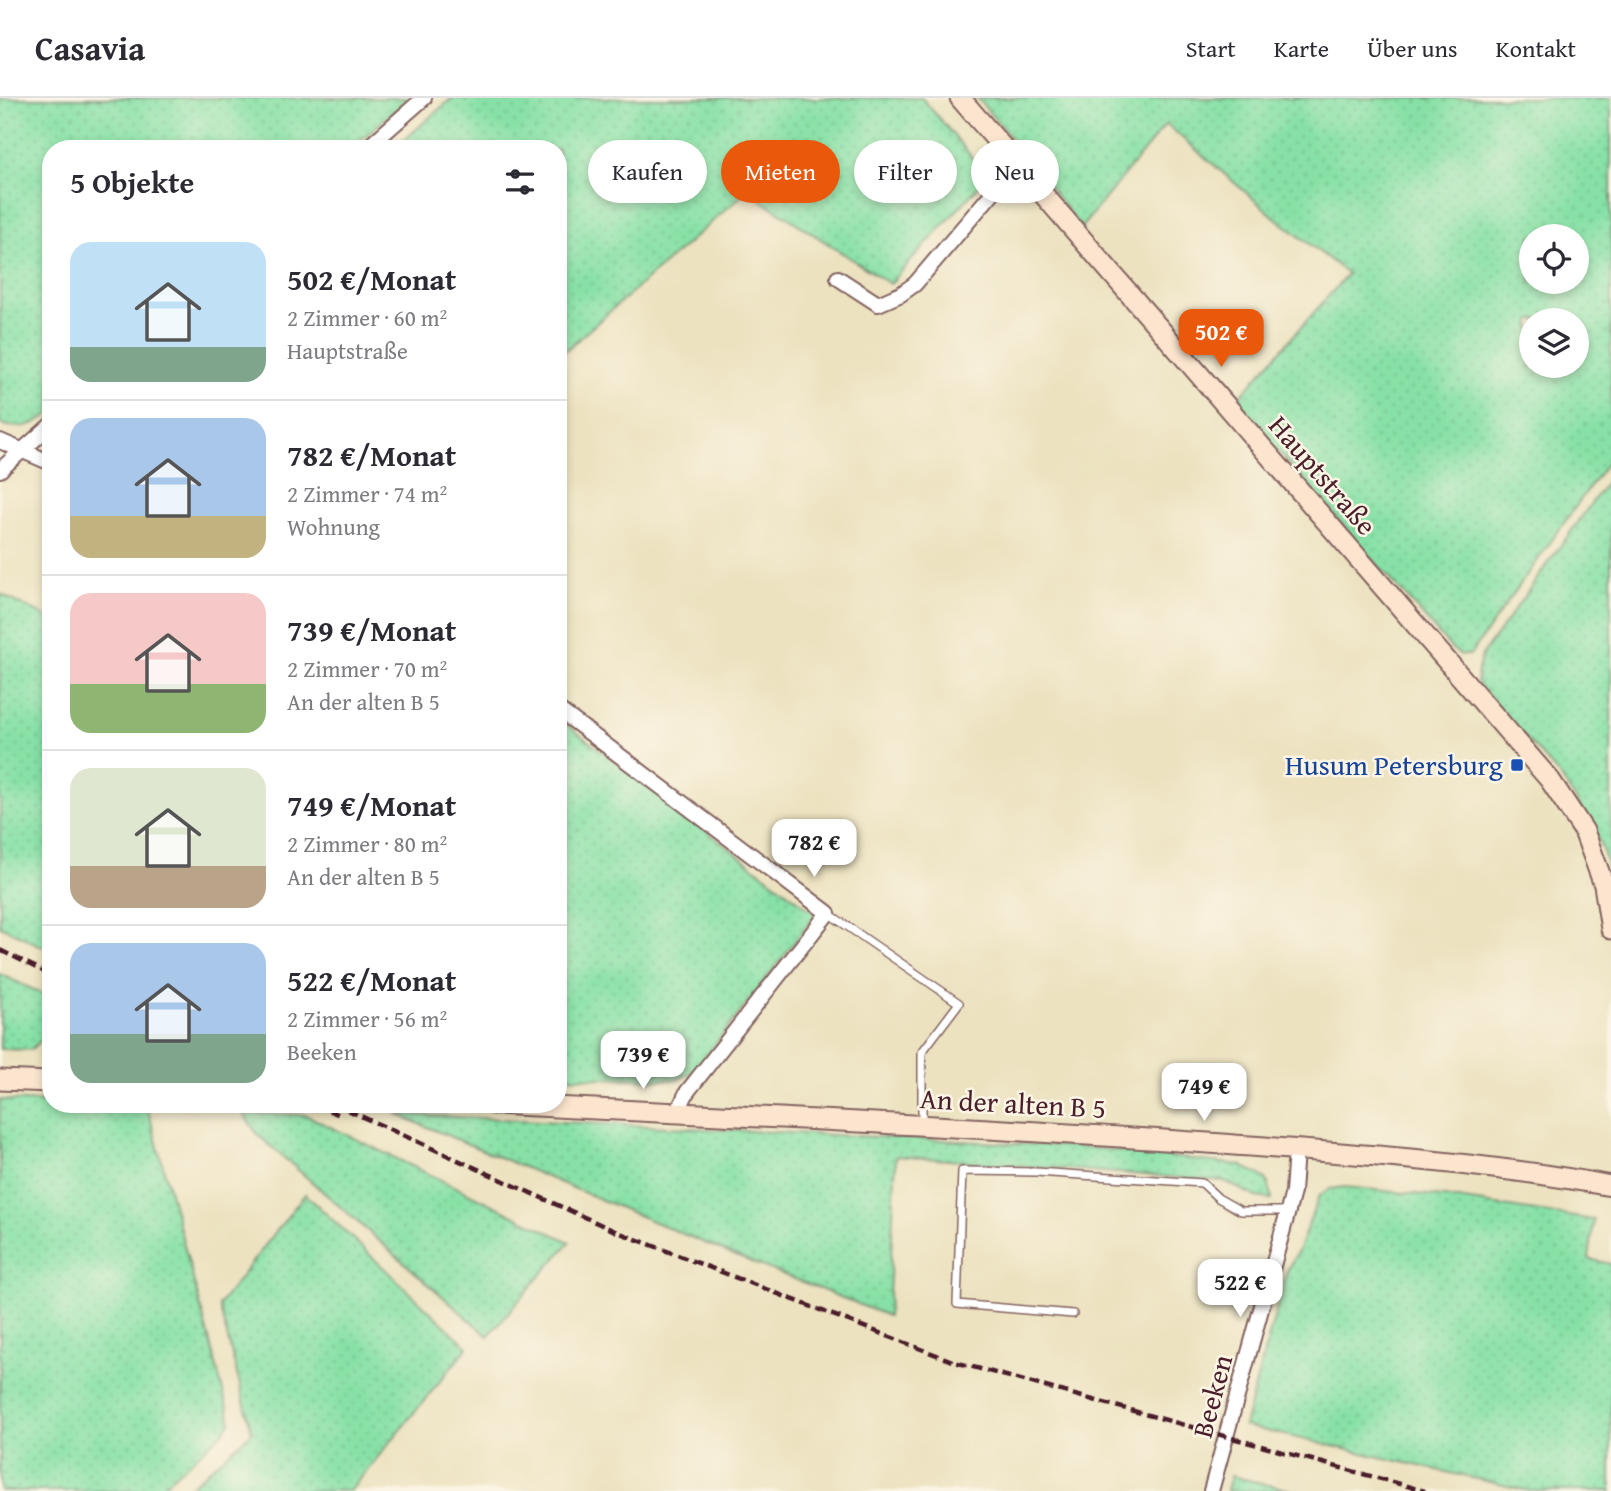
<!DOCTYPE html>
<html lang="de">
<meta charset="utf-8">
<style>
body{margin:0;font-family:"Gentium Book Plus",serif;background:#f7f7f7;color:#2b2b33;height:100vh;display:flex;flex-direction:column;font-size:26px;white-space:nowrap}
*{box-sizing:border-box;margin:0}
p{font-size:23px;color:#7c7c81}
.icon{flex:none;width:38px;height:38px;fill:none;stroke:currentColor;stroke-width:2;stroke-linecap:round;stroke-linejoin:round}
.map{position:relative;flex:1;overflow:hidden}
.details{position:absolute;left:42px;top:42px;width:525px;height:973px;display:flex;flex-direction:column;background:#fff;border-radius:28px;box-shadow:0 4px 10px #0003}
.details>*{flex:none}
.guide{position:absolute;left:588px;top:42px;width:665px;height:63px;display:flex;gap:14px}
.buttons{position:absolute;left:1519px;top:126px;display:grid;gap:14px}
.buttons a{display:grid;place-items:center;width:70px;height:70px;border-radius:50%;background:#fff;box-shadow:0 4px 10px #0003;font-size:35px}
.price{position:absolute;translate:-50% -60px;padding:0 16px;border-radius:14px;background:#fff;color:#222;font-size:23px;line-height:46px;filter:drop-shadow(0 2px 4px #0008)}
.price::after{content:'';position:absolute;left:50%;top:42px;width:21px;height:16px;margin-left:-10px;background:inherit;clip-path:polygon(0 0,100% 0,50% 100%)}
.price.on{background:#ea580c;color:#fff}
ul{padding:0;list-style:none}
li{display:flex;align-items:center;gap:21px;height:175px;padding:0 28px}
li+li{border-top:2px solid #e1e1e2}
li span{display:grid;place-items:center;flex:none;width:196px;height:140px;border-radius:21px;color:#555}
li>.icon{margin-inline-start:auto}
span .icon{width:84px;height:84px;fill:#fffc;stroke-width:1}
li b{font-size:30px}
h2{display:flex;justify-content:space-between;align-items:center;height:84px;padding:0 28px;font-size:30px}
.chip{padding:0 24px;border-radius:32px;background:#fff;box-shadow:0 4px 10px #0003;font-size:24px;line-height:63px}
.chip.on{background:#ea580c;color:#fff}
header{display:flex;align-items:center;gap:42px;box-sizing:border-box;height:98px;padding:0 35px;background:#fff;border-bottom:2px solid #e1e1e2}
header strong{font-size:33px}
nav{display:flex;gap:38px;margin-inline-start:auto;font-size:24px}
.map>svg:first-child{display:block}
</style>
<header>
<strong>Casavia</strong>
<nav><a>Start</a><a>Karte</a><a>Über uns</a><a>Kontakt</a></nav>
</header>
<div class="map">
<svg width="1611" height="1393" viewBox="0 0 1611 1393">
<defs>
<pattern id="grass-dots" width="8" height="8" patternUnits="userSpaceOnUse" patternTransform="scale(1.75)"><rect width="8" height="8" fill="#87e1a6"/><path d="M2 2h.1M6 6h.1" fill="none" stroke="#76c18f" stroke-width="1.8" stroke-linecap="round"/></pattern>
</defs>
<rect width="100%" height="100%" fill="#fcf5e5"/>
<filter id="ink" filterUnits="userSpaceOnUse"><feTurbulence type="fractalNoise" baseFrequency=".0143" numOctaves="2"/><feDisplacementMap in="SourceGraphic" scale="14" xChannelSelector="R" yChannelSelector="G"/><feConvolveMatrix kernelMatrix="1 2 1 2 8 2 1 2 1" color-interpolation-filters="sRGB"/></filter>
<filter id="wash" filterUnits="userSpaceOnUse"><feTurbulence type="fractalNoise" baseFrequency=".00686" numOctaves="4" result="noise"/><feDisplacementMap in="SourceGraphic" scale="28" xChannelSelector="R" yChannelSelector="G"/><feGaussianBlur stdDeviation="1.57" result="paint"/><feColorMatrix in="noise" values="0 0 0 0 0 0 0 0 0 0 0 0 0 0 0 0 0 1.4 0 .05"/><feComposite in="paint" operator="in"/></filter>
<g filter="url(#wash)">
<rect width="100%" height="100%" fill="#ece2c0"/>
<g fill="url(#grass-dots)" stroke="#688068" stroke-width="2" fill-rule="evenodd">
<path d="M0,0h408l-57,51h-300v264c-17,13 -30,17 -51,11z"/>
<path d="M452,0h470l66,78 -98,108 -143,-93 -189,166v-208h-164z"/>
<path d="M977,0h634v359l-141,198h-9l-10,-7 -216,-246 113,-128 -71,-55 -111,-95 -85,104 -54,-71zM1531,138h46v46h-46zM1531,222h46v46h-46z"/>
<path d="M1611,378v398l-17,-47 -34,-51 -83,-93 1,-14 4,-14z"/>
<path d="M0,496l51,25v332l-51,-25z"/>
<path d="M558,620l258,196 -116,150 -10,10 -11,5 -11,1 -110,-3z"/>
<path d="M0,876l51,24v34l-21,18 -30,-1z"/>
<path d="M0,1002l51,2v2l96,2 84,315 -9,12 -65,58h-157z"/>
<path d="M243,1015l63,2 264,127 -82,94 -231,-202z"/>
<path d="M396,1016l689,33 154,18c21,10 30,9 33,34l-16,-2 -32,-16 -328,-25 -8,160 -157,-62z"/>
<path d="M1345,1089l100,10 149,23 -5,39 22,5v227h-82l-285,-65 44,-158 10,-17 21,-55 11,-7z"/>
<path d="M305,1096l163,153 -118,144h-165l67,-59 -33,-127z"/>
<path d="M1231,1378l64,15h-68z"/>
</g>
</g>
<g filter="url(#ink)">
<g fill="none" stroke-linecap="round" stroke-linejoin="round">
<defs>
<g id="service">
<path d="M828,815l131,90 -37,49v73"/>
<path d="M1073,1216l-116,-10 5,-133 74,1 166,11 16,15 23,13h47"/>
</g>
<g id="minor">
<path d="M366,51l58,-51"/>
<path d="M838,180l40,26 23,-10 14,-10 102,-120"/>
<path d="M0,343l51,22"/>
<path d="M0,372l51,-45"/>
<path d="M558,611l270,204 -141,179 -10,21"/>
<path d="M1211,1393l77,-280 5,-19 3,-42"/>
</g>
<g id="secondary">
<path d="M960,0l590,682 34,51 20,54 7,44"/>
<path d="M0,982l51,2"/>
<path d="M494,1006c238,12 476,22 714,39 135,10 270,18 403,43"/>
</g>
</defs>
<use href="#service" stroke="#83635f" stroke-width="10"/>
<use href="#minor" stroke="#83635f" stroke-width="18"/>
<use href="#secondary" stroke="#83635f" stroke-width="23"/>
<use href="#service" stroke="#fff" stroke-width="7"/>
<use href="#minor" stroke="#fff" stroke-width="14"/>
<use href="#secondary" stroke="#fbe5cf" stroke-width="19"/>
<g stroke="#4a1f2b" stroke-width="4.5" stroke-dasharray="10 5" stroke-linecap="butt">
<path d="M0,852l51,25"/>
<path d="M315,1006l27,12"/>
<path d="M334,1006l281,127 340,131 470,129"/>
</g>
</g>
</g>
<rect fill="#1a4fb4" stroke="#fcf5e5" stroke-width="2.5" x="1510" y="660" width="14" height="14" rx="3.5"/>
<g text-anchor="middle" stroke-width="5" stroke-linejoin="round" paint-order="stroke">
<g font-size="28" fill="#4a1f2b" stroke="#fcf5e5">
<text transform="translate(1323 377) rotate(49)" y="10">Hauptstraße</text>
<text transform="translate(1013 1005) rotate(3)" y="10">An der alten B 5</text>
<text transform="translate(1212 1298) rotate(-75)" y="10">Beeken</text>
</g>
<g font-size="28" fill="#164399" stroke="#fcf5e5" text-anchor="end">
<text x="1503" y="677">Husum Petersburg</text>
</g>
</g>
</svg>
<div class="buttons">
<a><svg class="icon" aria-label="locate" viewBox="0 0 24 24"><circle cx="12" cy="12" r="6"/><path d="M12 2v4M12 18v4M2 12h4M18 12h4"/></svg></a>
<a><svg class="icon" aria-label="layers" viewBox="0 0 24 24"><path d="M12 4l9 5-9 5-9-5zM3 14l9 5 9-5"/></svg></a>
</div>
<b class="price on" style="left:1221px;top:271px">502 €</b>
<b class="price" style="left:814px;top:781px">782 €</b>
<b class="price" style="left:643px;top:993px">739 €</b>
<b class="price" style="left:1204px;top:1025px">749 €</b>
<b class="price" style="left:1240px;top:1221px">522 €</b>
<div class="guide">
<a class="chip">Kaufen</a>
<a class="chip on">Mieten</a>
<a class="chip">Filter</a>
<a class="chip">Neu</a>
</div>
<section class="details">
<h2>5 Objekte<svg class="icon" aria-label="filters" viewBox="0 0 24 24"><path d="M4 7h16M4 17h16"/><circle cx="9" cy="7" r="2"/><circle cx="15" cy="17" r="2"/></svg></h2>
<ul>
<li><span style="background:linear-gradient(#bfe0f5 75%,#7fa58c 0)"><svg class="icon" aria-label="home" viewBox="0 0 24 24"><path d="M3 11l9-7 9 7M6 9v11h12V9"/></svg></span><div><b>502 €/Monat</b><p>2 Zimmer · 60 m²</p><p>Hauptstraße</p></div></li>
<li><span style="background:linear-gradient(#a9c7e8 70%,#c2b280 0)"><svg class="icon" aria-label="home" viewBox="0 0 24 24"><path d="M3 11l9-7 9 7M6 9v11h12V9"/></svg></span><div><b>782 €/Monat</b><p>2 Zimmer · 74 m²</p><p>Wohnung</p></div></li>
<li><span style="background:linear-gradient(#f6c9c9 65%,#8fb573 0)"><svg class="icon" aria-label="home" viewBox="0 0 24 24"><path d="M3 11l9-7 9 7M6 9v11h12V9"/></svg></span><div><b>739 €/Monat</b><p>2 Zimmer · 70 m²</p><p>An der alten B 5</p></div></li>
<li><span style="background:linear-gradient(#dfe7d0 70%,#b9a48a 0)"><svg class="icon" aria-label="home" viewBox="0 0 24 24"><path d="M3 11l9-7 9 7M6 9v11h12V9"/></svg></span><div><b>749 €/Monat</b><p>2 Zimmer · 80 m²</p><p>An der alten B 5</p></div></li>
<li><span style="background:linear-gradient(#a9c7e8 65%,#7fa58c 0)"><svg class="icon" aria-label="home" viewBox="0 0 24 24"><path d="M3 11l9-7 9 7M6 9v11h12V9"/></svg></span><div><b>522 €/Monat</b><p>2 Zimmer · 56 m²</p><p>Beeken</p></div></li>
</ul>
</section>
</div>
